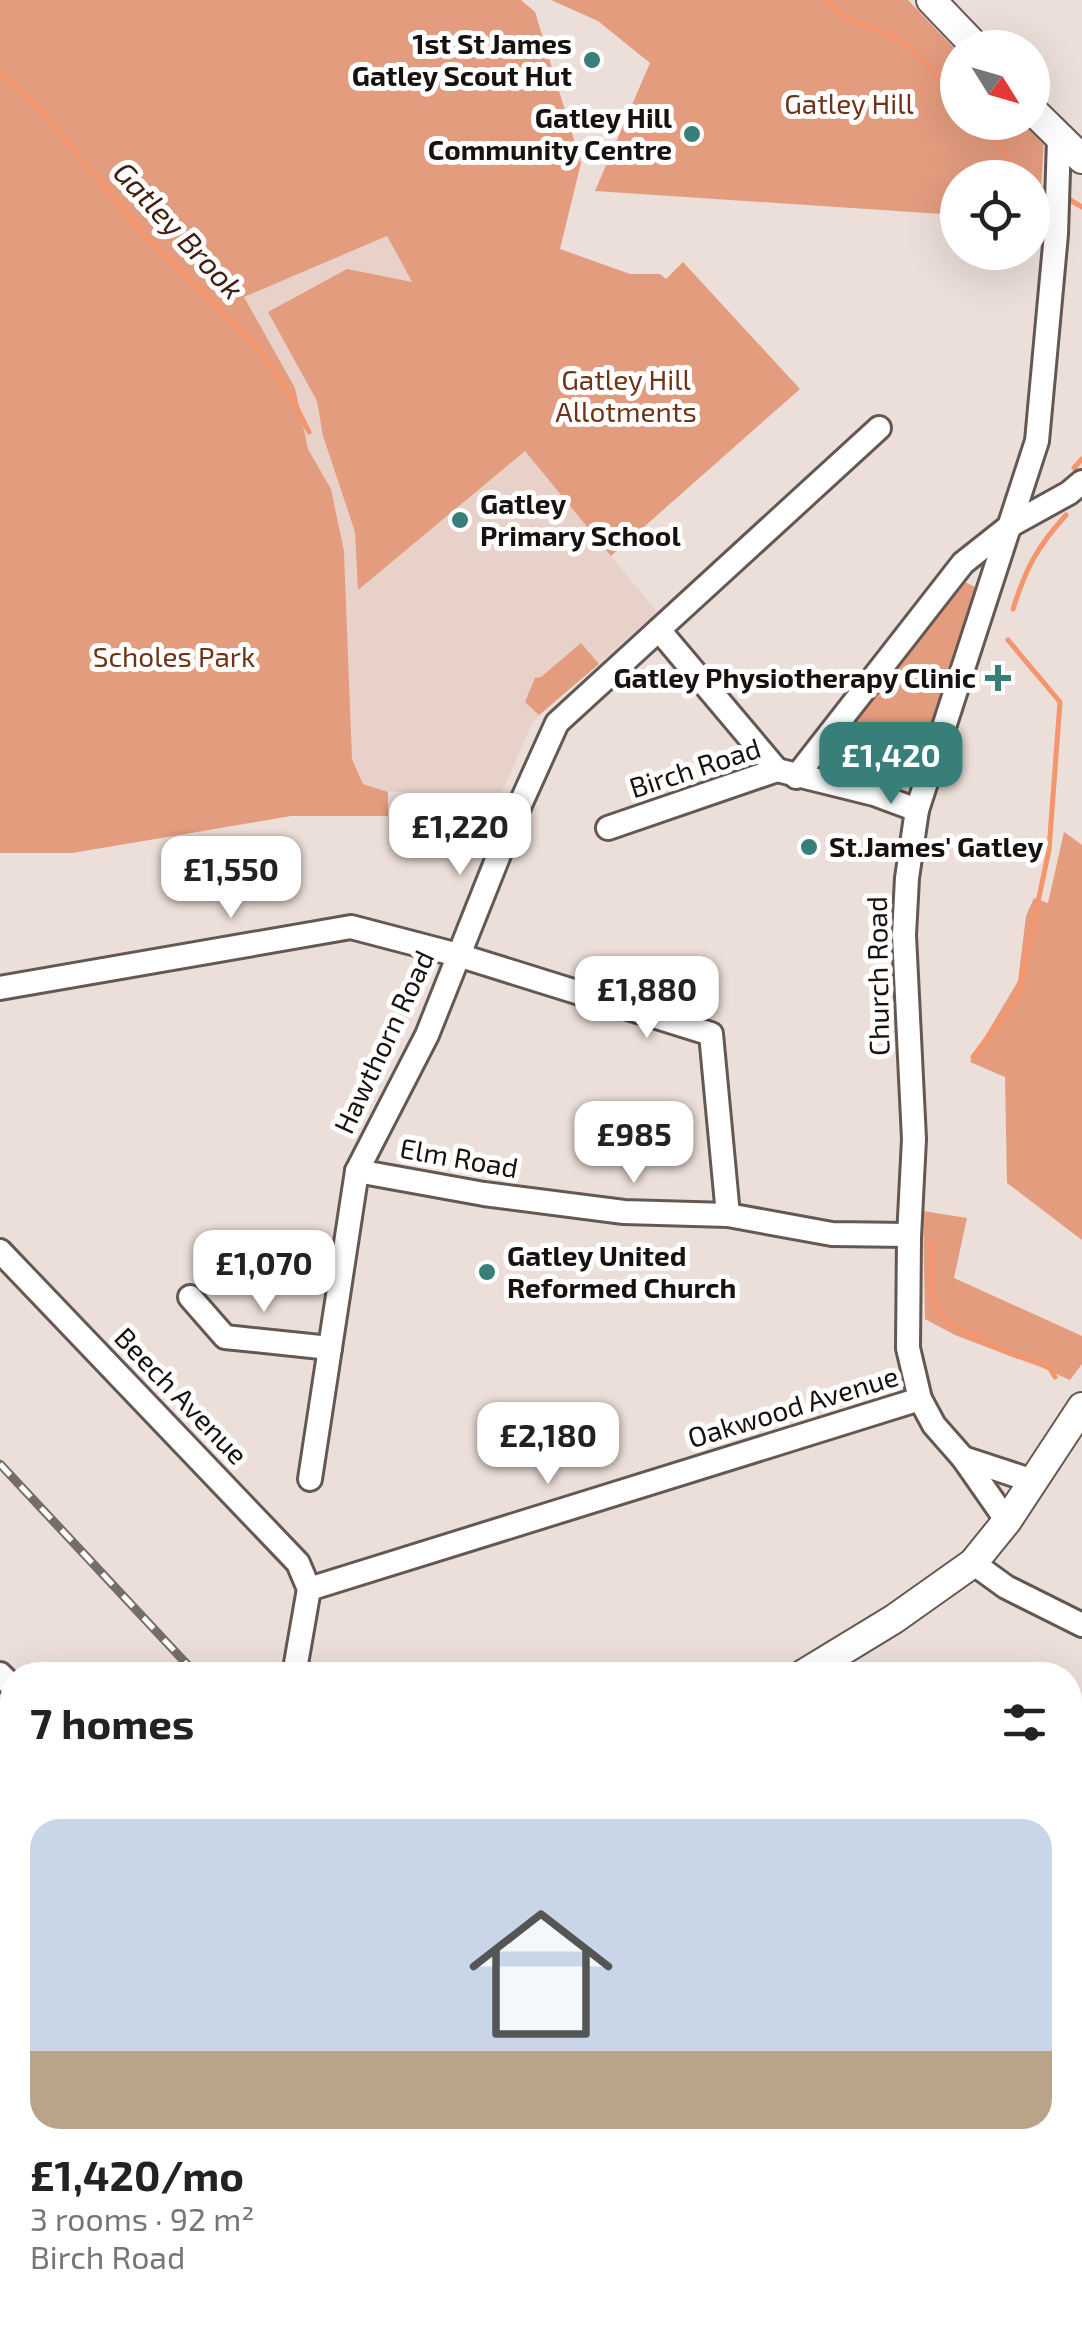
<!DOCTYPE html>
<meta charset="utf-8">
<style>
body{margin:0;font-family:"Exo 2",sans-serif;background:#f6f6f6;color:#222;height:100vh;display:flex;flex-direction:column;font-size:38px;white-space:nowrap}
*{box-sizing:border-box;margin:0}
p{font-size:32px;color:#767676}
.icon{flex:none;width:55px;height:55px;fill:none;stroke:currentColor;stroke-width:2;stroke-linecap:round;stroke-linejoin:round}
.map{position:relative;flex:1;overflow:hidden}
.drawer{position:absolute;left:0px;top:1662px;width:1082px;height:672px;display:flex;flex-direction:column;background:#fff;border-radius:40px 40px 0 0;box-shadow:0 10px 40px #0002}
.drawer>*{flex:none}
.needle{width:65px;rotate:127deg}
.buttons{position:absolute;left:940px;top:30px;display:grid;gap:20px}
.buttons a{display:grid;place-items:center;width:110px;height:110px;border-radius:50%;background:#fff;box-shadow:0 10px 40px #0002;font-size:50px}
.price{position:absolute;translate:-50% -85px;padding:0 22px;border-radius:20px;background:#fff;color:#222;font-size:32px;line-height:65px;filter:drop-shadow(0 2px 5px #0008)}
.price::after{content:'';position:absolute;left:50%;top:60px;width:30px;height:22px;margin-left:-15px;background:inherit;clip-path:polygon(0 0,100% 0,50% 100%)}
.price.active{background:#387f79;color:#fff}
ul{padding:0;list-style:none}
li{display:grid;align-content:center;gap:20px;height:530px;padding:0 30px}
li+li{border-top:2px solid #e0e0e0}
li span{display:grid;place-items:center;height:310px;border-radius:30px;color:#555}
li>.icon{margin-inline-start:auto}
span .icon{width:180px;height:180px;fill:#fffc;stroke-width:1}
li b{font-size:42px}
h2{display:flex;justify-content:space-between;align-items:center;height:120px;padding:0 30px;font-size:42px}
.map>svg:first-child{display:block}
</style>
<div class="map">
<svg width="1082" height="2333" viewBox="0 0 1082 2333">
<rect width="100%" height="100%" fill="#ecded8"/>
<path fill="#e7d1c8" d="M387,236l71,133 199,243 -124,109 -31,71h-114l-25,-8 -11,-25 -8,-208 -13,-62 -23,-40 -13,-61 -52,-91z"/>
<g fill="#e49c7e">
<path d="M0,0h521l14,12 46,151 -21,86 70,25h30l6,5 17,-17 117,127 -189,167 -86,-105 -167,139 -3,-58 -32,-96 -6,-35 -49,-89 79,-43 65,13 -25,-46 -143,61 51,91 13,61 23,40 13,62 8,208 11,25 25,8v24h-97l-219,37h-72z"/>
<path d="M551,0h357l49,51 1,71 70,1 16,16 -5,80h-6l-1,-41h-74l-1,37 -362,-24 55,-128 -52,-42z"/>
<path d="M965,582l12,6 -64,189 -8,8 -9,1 -81,-20z"/>
<path d="M581,643l18,21 -60,51 -14,-13 10,-24 6,-1z"/>
<path d="M1064,832l18,13v395l-75,-57 -2,-106 -35,-15 48,-81 8,-65 8,-18 14,5z"/>
<path d="M923,1211l44,7 -13,60 128,58v28l-12,16 -51,-23 -1,2 -63,-24 -30,-16z"/>
</g>
<g fill="none" stroke-linecap="round" stroke-linejoin="round">
<g stroke="#f4956c" stroke-width="5">
<path d="M828,0c18,27 52,25 74,42 21,15 38,39 56,57"/>
<path d="M0,72l44,42 102,123 112,111 34,50 17,34"/>
<path d="M980,122l45,56"/>
<path d="M1032,182l16,10"/>
<path d="M1070,200l12,7"/>
<path d="M1074,468l8,-9"/>
<path d="M1013,609c13,-41 24,-62 53,-94"/>
<path d="M973,1057l45,-61 31,-146 11,-148 -52,-62"/>
<path d="M932,1244c1,18 -2,40 1,57 7,30 89,57 116,66l6,10"/>
</g>
<defs>
<g id="minor">
<path d="M659,630l118,140"/>
<path d="M796,777l167,-214 48,-38 58,-32 13,-11"/>
<path d="M608,828l169,-58 97,24 43,16"/>
<path d="M0,988l351,-61 107,28 253,79 17,181"/>
<path d="M357,1171l127,23 140,18 104,3 104,19 77,1"/>
<path d="M0,1251l298,312 11,26"/>
<path d="M190,1297l35,40 105,11"/>
<path d="M963,1458l70,23"/>
<path d="M310,1479l47,-308 70,-136 83,-208 47,-104 322,-295"/>
<path d="M1007,1521l-44,-63 -29,-33 -14,-26 -12,-51 1,-111 5,-98 -10,-204 3,-57 10,-68 120,-369 19,-207 3,-95"/>
<path d="M973,1563l33,24 76,38"/>
<path d="M0,1674l12,12"/>
<path d="M294,1675l15,-86 611,-190"/>
<path d="M0,1813l12,-15"/>
<path d="M1070,1930l12,24"/>
<path d="M1070,2090l12,-6"/>
<path d="M0,2124l12,8"/>
<path d="M321,2322l1,11"/>
<path d="M865,2322l7,11"/>
<path d="M1050,2333l32,-14"/>
</g>
<g id="major">
<path d="M931,0l46,48"/>
<path d="M1032,110l50,49"/>
<path d="M802,1675l92,-56 79,-56 34,-42 75,-114"/>
<path d="M0,2317l12,-19"/>
</g>
</defs>
<use href="#minor" stroke="#645853" stroke-width="28"/>
<use href="#major" stroke="#645853" stroke-width="32"/>
<use href="#minor" stroke="#fff" stroke-width="22"/>
<use href="#major" stroke="#fff" stroke-width="28"/>
<defs>
<g id="rail">
<path d="M0,1464l197,211"/>
<path d="M683,2322l8,11"/>
</g>
</defs>
<use href="#rail" stroke="#766d6a" stroke-width="9"/>
<use href="#rail" stroke="#fff" stroke-width="5" stroke-dasharray="15" stroke-linecap="butt"/>
</g>
<g fill="#387f79" stroke="#fff" stroke-width="4">
<circle cx="592" cy="60" r="10"/>
<circle cx="692" cy="134" r="10"/>
<circle cx="460" cy="520" r="10"/>
<path d="M993 663h10v10h10v10h-10v10h-10v-10h-10v-10h10z"/>
<circle cx="809" cy="847" r="10"/>
<circle cx="487" cy="1272" r="10"/>
</g>
<g text-anchor="middle" stroke-width="10" stroke-linejoin="round" paint-order="stroke">
<g font-size="28" font-weight="bold" fill="#171210" stroke="#fff" text-anchor="end">
<text x="572" y="54">1st St James<tspan x="572" dy="32">Gatley Scout Hut</tspan></text>
<text x="672" y="128">Gatley Hill<tspan x="672" dy="32">Community Centre</tspan></text>
<text x="480" y="514" text-anchor="start">Gatley<tspan x="480" dy="32">Primary School</tspan></text>
<text x="976" y="688">Gatley Physiotherapy Clinic</text>
<text x="829" y="857" text-anchor="start">St.James' Gatley</text>
<text x="507" y="1266" text-anchor="start">Gatley United<tspan x="507" dy="32">Reformed Church</tspan></text>
</g>
<g font-size="28" fill="#6f3317" stroke="#fff">
<text x="849" y="114">Gatley Hill</text>
<text x="626" y="390">Gatley Hill<tspan x="626" dy="32">Allotments</tspan></text>
<text x="174" y="667">Scholes Park</text>
</g>
<g font-size="28" fill="#171210" stroke="#fff">
<text transform="translate(695 768) rotate(-18)" y="10">Birch Road</text>
<text transform="translate(878 976) rotate(-91)" y="10">Church Road</text>
<text transform="translate(384 1042) rotate(-65)" y="10">Hawthorn Road</text>
<text transform="translate(459 1158) rotate(10)" y="10">Elm Road</text>
<text transform="translate(181 1396) rotate(46)" y="10">Beech Avenue</text>
<text transform="translate(793 1407) rotate(-17)" y="10">Oakwood Avenue</text>
</g>
<g font-size="30" font-style="italic" fill="#431e0e" stroke="#fff">
<text transform="translate(178 231) rotate(47)" y="10">Gatley Brook</text>
</g>
</g>
</svg>
<div class="buttons">
<a><svg class="needle" viewBox="-14 -14 28 28"><path d="M0-13l5 13h-10z" fill="#e53935"/><path d="M0 13l5-13h-10z" fill="#767676"/></svg></a>
<a><svg class="icon" aria-label="locate" viewBox="0 0 24 24"><circle cx="12" cy="12" r="6"/><path d="M12 2v4M12 18v4M2 12h4M18 12h4"/></svg></a>
</div>
<b class="price active" style="left:891px;top:807px">£1,420</b>
<b class="price" style="left:460px;top:878px">£1,220</b>
<b class="price" style="left:231px;top:921px">£1,550</b>
<b class="price" style="left:647px;top:1041px">£1,880</b>
<b class="price" style="left:634px;top:1186px">£985</b>
<b class="price" style="left:264px;top:1315px">£1,070</b>
<b class="price" style="left:548px;top:1487px">£2,180</b>
<section class="drawer">
<h2>7 homes<svg class="icon" aria-label="filters" viewBox="0 0 24 24"><path d="M4 7h16M4 17h16"/><circle cx="9" cy="7" r="2"/><circle cx="15" cy="17" r="2"/></svg></h2>
<ul>
<li><span style="background:linear-gradient(#c9d6e8 75%,#b9a48a 0)"><svg class="icon" aria-label="home" viewBox="0 0 24 24"><path d="M3 11l9-7 9 7M6 9v11h12V9"/></svg></span><div><b>£1,420/mo</b><p>3 rooms · 92 m²</p><p>Birch Road</p></div></li>
</ul>
</section>
</div>
